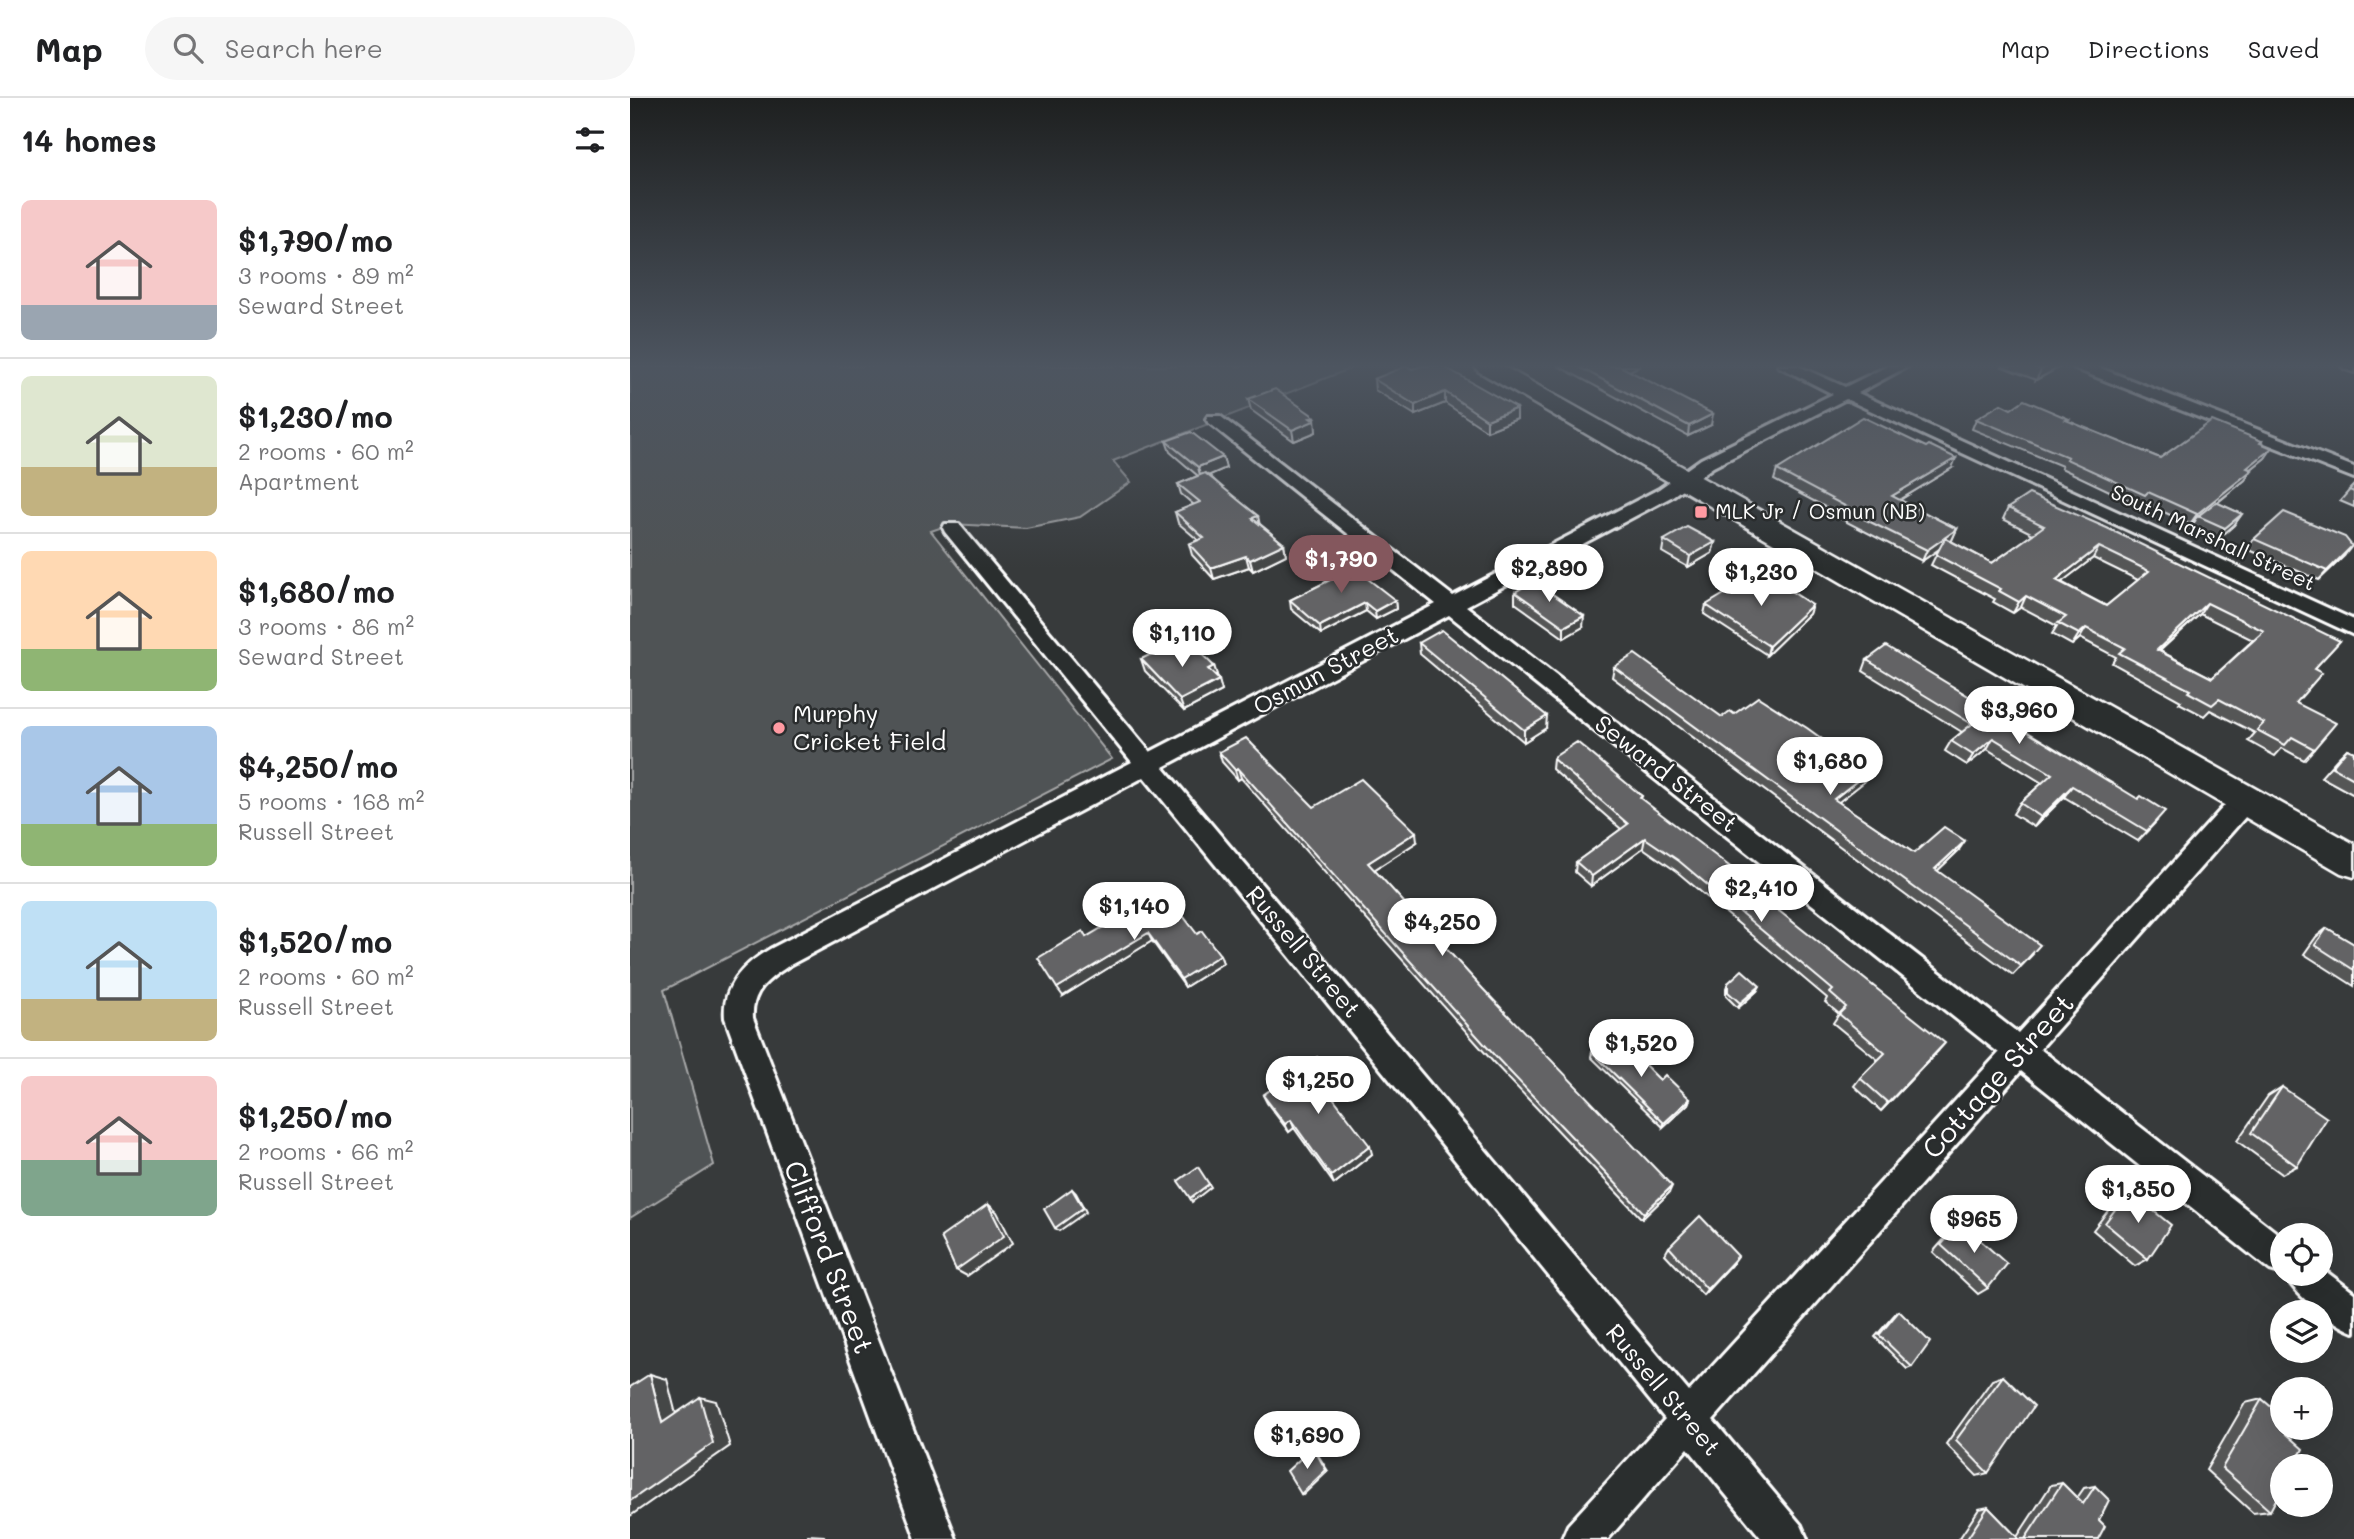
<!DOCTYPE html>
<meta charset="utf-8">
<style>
body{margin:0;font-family:Mali,sans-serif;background:#f6f6f6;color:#202124;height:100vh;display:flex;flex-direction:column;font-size:26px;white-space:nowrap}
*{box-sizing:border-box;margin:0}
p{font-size:23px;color:#757577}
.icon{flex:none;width:38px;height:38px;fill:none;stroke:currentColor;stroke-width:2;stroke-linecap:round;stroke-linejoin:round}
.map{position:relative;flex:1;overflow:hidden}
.details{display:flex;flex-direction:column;background:#fff;width:630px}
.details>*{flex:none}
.buttons{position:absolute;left:1640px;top:1125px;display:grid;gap:14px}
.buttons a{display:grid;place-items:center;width:63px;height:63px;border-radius:50%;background:#fff;box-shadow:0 7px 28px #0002;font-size:35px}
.price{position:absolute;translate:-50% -60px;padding:0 16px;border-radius:24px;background:#fff;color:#222;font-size:23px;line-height:46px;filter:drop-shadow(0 2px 4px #0008)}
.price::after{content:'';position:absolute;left:50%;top:42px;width:21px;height:16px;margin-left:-10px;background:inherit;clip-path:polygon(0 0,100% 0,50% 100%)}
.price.selected{background:#84575d;color:#fff}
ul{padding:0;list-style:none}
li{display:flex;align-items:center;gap:21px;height:175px;padding:0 21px}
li+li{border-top:2px solid #e0e0e0}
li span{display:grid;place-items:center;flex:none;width:196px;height:140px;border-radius:10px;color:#555}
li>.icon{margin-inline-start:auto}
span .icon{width:84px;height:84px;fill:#fffc;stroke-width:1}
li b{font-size:30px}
h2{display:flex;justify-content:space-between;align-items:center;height:84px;padding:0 21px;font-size:30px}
header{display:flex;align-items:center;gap:42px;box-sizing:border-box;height:98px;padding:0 35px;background:#fff;border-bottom:2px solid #e0e0e0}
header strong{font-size:33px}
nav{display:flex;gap:38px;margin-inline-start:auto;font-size:24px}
.search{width:490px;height:63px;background:#f6f6f6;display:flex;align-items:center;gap:18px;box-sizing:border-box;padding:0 24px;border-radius:38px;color:#757577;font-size:26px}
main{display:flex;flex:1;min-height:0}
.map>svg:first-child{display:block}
</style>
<header>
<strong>Map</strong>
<div class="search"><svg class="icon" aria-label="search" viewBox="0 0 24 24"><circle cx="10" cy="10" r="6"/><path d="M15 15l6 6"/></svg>Search here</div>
<nav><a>Map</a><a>Directions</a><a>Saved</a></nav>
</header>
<main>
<section class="details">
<h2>14 homes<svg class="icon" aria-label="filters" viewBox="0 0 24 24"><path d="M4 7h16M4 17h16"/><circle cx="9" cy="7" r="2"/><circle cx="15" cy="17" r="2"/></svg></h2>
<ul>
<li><span style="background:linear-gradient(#f6c9c9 75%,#9aa5b1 0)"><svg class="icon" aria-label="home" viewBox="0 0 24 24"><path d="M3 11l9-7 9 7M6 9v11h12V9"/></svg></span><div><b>$1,790/mo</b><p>3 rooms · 89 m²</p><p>Seward Street</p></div></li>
<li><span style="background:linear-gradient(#dfe7d0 65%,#c2b280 0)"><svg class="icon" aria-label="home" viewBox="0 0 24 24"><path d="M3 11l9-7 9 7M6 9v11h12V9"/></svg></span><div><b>$1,230/mo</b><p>2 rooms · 60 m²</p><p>Apartment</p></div></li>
<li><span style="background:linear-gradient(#ffd9b3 70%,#8fb573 0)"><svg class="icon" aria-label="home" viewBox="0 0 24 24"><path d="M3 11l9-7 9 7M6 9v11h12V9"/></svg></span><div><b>$1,680/mo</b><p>3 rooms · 86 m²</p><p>Seward Street</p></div></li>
<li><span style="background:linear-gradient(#a9c7e8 70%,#8fb573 0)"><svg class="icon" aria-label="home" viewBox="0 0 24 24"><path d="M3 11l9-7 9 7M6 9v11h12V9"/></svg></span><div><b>$4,250/mo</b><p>5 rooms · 168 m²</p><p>Russell Street</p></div></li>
<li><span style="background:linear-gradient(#bfe0f5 70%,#c2b280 0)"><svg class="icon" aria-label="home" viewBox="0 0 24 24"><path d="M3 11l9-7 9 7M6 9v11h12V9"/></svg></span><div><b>$1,520/mo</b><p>2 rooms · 60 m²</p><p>Russell Street</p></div></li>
<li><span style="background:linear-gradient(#f6c9c9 60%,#7fa58c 0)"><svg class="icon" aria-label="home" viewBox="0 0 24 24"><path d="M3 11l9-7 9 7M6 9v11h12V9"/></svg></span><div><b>$1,250/mo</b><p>2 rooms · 66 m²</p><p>Russell Street</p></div></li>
</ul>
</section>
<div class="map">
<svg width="1724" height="1441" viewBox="0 0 1724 1441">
<rect width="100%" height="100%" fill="#373a3b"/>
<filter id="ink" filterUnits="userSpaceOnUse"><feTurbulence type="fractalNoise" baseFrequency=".0143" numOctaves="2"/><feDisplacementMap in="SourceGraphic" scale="14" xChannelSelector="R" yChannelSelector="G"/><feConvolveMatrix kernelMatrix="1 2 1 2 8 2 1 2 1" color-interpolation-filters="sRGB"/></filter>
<g filter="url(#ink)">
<path fill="#505354" stroke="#a8a9aa" stroke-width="2" d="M0,268h727l-244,95 18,21 -51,35 -54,11 -75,-4 -20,7 181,228 -448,231 50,175 -84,53z"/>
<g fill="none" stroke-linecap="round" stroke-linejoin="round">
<defs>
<g id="minor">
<path d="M1148,268h20l47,21 43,-21h20l-50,27 496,227v15l-508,-236 -133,68 -42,30 -205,109 552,427 218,-240 9,-2 9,2 3,7 -3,7 -214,242 242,188 2,37 -14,-4 -249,-199 -308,349 88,105 6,14h-45l-74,-91 -80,91h-46l6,-14 97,-106 -521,-642 -354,188c-22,14 -39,26 -37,53l203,521h-40l-191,-521c-3,-33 19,-54 45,-69l362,-187 -187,-230 -2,-4 2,-4h14l191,228 286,-148 -228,-182 -2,-3 2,-3h12l233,180 206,-107 42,-30 132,-65zM819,517l550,438 -310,339 -526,-625z"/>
<path d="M1443,268h22l259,101v11l-278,-109z"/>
<path d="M1712,268h12v6l-9,-3z"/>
<path d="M1690,1169l34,26v39c-21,-8 -60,-37 -69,-58h35z"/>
</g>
<path id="secondary" d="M845,268h28l851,478v33l-13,-4 -863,-502z"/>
</defs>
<use href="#minor" stroke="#fff" stroke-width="6"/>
<use href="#secondary" stroke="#fff" stroke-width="5"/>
<use href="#minor" fill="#2a2d2e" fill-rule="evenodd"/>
<use href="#secondary" fill="#2a2d2e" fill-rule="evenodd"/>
</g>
<g fill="#555657" stroke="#fff" stroke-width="2" fill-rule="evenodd">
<path d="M928,268h82l-11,5 82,54 -23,11z"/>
<path d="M1370,268h62l-26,14z"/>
<path d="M782,271l105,39v11l-30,12 -42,-28 -30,12 -40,-25 -1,-11z"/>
<path d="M618,301l68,29h-1l1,4 -22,9 -43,-31z"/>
<path d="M1346,321l91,2 93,37 102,-17 -1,2 11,5 -7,10 -15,12 -5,10 -28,23 25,11 -8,11 -17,15 -27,-12 6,-8 -6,4 -48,-22 -3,3 -78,-37 1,-2 -90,-37z"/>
<path d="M536,343l57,16 3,11 -17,7 51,49 24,20 2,11 -33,16 -4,-4 -35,12 -22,-24 -3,-11 9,-4 -20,-17 -3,-11 19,-7 -13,-11 -3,-10 20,-8 -28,-24z"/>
<path d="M1322,370l-52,32 57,29 -5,11 -1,1 41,22 41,-29 -30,-15 5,-11 332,133 -26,28 -18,34 18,46 -10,11 -22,-12 -7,8 -27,-15 7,-8 -45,-23 -6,6 -25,-13 2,-2 -69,-38 4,-6 -36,-19 -8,7 -20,-11 5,-8 -36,-19 -8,6 -20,-11 2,-3 -64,-34 8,-16 -17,12 -81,-42 1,-3 -68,-36 3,-10zM1463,460l45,22 -32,26 -45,-24zM1570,516l53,26 -41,38 -52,-27z"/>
<path d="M1724,387v22l-14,-6z"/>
<path d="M1624,441l90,17 -25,24 -72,-31z"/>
<path d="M1034,442l51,2 -3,11 -24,14 -26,-15z"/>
<path d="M695,473l70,29 1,9 -20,10 -10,-8 -45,23 -30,-25 -1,-9 38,-19 -2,-1z"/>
<path d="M885,494l68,35 -19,11 -49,-35z"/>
<path d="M1076,507h106l-3,9 -42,41 -63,-41z"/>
<path d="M789,545l127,85 -22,14 -104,-88z"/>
<path d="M511,561l73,7 8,25 -38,20 -39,-40z"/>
<path d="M1237,562l290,161 -19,20 -74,-44 -30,30 -21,-13 7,-11 22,-20 -55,-34 -20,16 -22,-14 6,-10 11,-9 -99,-61z"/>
<path d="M984,569l108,50 12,-3 130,68 -26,20 76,51 44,-2 -21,20 96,83 -20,21 -401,-298z"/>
<path d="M1717,651l7,3v43l-33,-18 16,-18z"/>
<path d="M589,654l95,55 103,35 -43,28 295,323 -27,26 -148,-156 -253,-285 -3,2 -16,-18z"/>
<path d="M923,661l89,37 -1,3 91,74 206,178 -57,60 -27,-25 6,-8 18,-18 -45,-37 6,-9 -14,-12 2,-4 -151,-127 -33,-23 -52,38 -16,-14 1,-10 45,-33 -69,-60z"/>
<path d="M1697,830l27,16v42l-50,-32 12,-17z"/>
<path d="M567,836l23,21 3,8 -38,24 -33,-46 -89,55 23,-59z"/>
<path d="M1098,885l29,8 -19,17 -12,-12v-8z"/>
<path d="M962,954l68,28 30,19 -2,5 -25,23 -72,-70z"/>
<path d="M701,976l3,9 -7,6 45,65 -38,30 -40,-56 -5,4 -22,-29 -4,-8z"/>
<path d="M1652,989l15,79 -15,8 -45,-33 31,-45z"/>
<path d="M1499,1093l19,68 -13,7 -42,-36 24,-31z"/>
<path d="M1331,1125l27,65 -10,6 -45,-42 19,-22z"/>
<path d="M1039,1149l64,16 -30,32 -38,-41z"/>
<path d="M1269,1213l13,56 -5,2 -32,-32 20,-23z"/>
<path d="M1373,1278l-15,97 -11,3 -31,-32 46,-64z"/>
<path d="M1632,1301l24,35 -16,77 -17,2 -47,-43 39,-67z"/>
<path d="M1432,1385l15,15 7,-10 11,-2 4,34 -1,19h-139l20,-30 9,-2 29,30 34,-52z"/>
</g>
<g fill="#454647" stroke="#fff" stroke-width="2">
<path d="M989,268h21l-22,10z"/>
<path d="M1418,268h14l-26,14 5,-10z"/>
<path d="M815,294v11l-30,12v-10z"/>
<path d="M887,310v11l-30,12v-11z"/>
<path d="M1083,316l-2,11 -23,11 1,-10z"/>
<path d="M685,319l1,15 -22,9 -2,-11z"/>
<path d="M1642,350l-7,10 -25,20 7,-10z"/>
<path d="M593,359l3,11 -25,11 -3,-12z"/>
<path d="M1326,360l-4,10 -64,39 4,-11z"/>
<path d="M1622,372l-7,10 -46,37 -1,-1 -8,8 7,-10z"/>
<path d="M1612,416l-8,11 -17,15 8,-12z"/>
<path d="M628,418l2,10 -8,-8z"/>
<path d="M1327,431l-5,11 -30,21 5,-11z"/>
<path d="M1085,444l-3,11 -24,14 2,-11z"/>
<path d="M654,446l2,11 -33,16 -3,-11z"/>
<path d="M1722,448l-8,10 -25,24 8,-9z"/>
<path d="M1469,449l-6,11 -43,33 6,-11z"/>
<path d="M616,458l3,11 -35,12 -3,-11z"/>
<path d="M1396,498l-5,11 -8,6 6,-11z"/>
<path d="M765,502l1,9 -20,10 -1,-8z"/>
<path d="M735,505l1,8 -45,23 -1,-8z"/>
<path d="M1577,505l-7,11 -51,46 8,-10z"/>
<path d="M1182,507l-3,9 -42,41 2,-9z"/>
<path d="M954,518l-1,11 -19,11v-11z"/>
<path d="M1456,530l-6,10 -8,7 7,-11z"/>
<path d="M584,568l4,12 -10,-9z"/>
<path d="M589,582l3,11 -38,20 -4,-11z"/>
<path d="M917,618l-1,12 -22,14v-12z"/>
<path d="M1363,640l-6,11 -20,16 6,-10z"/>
<path d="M608,670l3,10 -3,2 -3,-10z"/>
<path d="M1238,674l-4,10 -34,27 4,-10z"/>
<path d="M1442,688l-8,11 -30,30 7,-10z"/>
<path d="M786,734l1,10 -48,31 -1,-10z"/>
<path d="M1015,740l-2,10 -52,38 1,-10z"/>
<path d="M1335,743l-7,10 -29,28 6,-10z"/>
<path d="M518,835l4,8 -89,55 -6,-8z"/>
<path d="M590,857l3,8 -38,24 -4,-8z"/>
<path d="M1130,888l-3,5 -19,17 2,-5z"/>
<path d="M1315,945l-7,8 -57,60 7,-8z"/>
<path d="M701,976l3,9 -10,7 -3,-8z"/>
<path d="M1060,1001l-2,5 -25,23 1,-4z"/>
<path d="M661,1022l3,8 -5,4 -4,-8z"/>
<path d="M740,1048l2,8 -38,30 -3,-8z"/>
<path d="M579,1086l2,3 -19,15 -2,-4z"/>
<path d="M1042,1088l-3,7 -27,26 2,-6z"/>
<path d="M442,1091l4,4 10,19 -27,19 -4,-3z"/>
<path d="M358,1106l9,8 16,31 -46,33 -11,-6z"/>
<path d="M1108,1158l-5,7 -30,32 4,-6z"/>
<path d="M20,1276l17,5 12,47 -17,-3z"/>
<path d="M70,1299l16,4 14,45 -100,70v-15z"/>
<path d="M683,1349l15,24 -25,24 -2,-1z"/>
<path d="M178,1437l16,1 1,3h-15z"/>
</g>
<g fill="#636465" stroke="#fff" stroke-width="2" fill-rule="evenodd">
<path d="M776,268l6,3 10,-3h21l74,42 -30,12 -42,-28 -30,13 -41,-26z"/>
<path d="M947,268h43l93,48 -24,12z"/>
<path d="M1401,268h17l-7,4z"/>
<path d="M645,291l40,28 -5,1 4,3 -22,9 -44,-31z"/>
<path d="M1394,302l45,19 -3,1 94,38 52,-37 50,20 -2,2 12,5 -25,20 5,2 -55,44 -49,-22 -3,3 -79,-36 2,-2 -92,-38 25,-15 10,5z"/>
<path d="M1233,319l63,30 3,-2 27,13 -64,38 65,33 -30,21 -83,-41 3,-2 -70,-37z"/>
<path d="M561,334l32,25 -25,10 -32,-26z"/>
<path d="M575,375l53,43 -6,2 32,26 -34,16 -4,-4 -35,12 -22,-24 15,-6 -29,-26 25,-10 -22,-18z"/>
<path d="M1724,387v7l-5,-2z"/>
<path d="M1399,396l78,34 233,113 -26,28 8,4 -26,30 40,20 -22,26 -22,-12 -7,8 -28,-15 7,-7 -45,-24 -7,6 -24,-13 2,-2 -71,-37 6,-5 -39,-20 -7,6 -21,-11 8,-6 -40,-21 -7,6 -20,-11 2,-2 -65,-34 9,-17 47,25 52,-37 -36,-18zM1469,449l50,24 -43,35 -50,-26zM1577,505l57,28 -52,47 -55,-28z"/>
<path d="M1586,404l26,12 -17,14 -27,-12z"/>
<path d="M1654,414l61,25 7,9 -25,25 -73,-32z"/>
<path d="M1057,429l28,15 -25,14 -26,-16z"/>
<path d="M715,463l50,39 -20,11 -10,-8 -45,23 -30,-26 44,-22 -9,-7z"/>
<path d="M1129,475l9,3 44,29 -43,41 -63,-41z"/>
<path d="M904,483l50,35 -20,11 -49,-35z"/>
<path d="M812,532l105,86 -23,14 -105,-87z"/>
<path d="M555,540l29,28 -6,3 11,11 -39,20 -39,-41z"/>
<path d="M1256,548l252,153 3,-3 24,15 -18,20 -75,-45 -31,31 -21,-14 32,-29 -59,-36 -20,17 -22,-14 21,-17 -105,-64z"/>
<path d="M1005,556l87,63 8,-6 4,3 24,-17 49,31 61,44 -34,27 80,54 30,-26 21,14 -30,28 105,76 -19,21 -407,-299z"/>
<path d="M616,640l68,69 47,-28 55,53 -48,31 115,126 189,197 -28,27 -150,-158 -256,-287 -3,2 -16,-18z"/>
<path d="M947,644l65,54 -2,2 93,71 -3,3 215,171 -57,60 -28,-25 25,-25 -46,-39 7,-7 -16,-14 3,-3 -154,-129 -34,-23 -53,38 -16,-14 52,-38 -75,-65 1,-2z"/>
<path d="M1717,651l7,3v27l-22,-12z"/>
<path d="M534,793l33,43 5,-3 18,24 -39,24 -33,-46 -91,55 -19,-30 45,-27 3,6z"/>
<path d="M1697,830l27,16v26l-39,-25z"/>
<path d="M1112,872l18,16 -20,17 -12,-11v-9z"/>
<path d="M984,936l46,46 5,-5 25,24 -26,24 -72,-71z"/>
<path d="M687,959l14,17 -10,8 49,64 -39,30 -40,-56 -6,4 -22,-29z"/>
<path d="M1652,989l45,31 -30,48 -46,-33z"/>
<path d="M568,1069l11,17 -19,14 -12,-17z"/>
<path d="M442,1091l11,19 -28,20 -11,-19z"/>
<path d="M1499,1093l42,34 -23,34 -43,-36z"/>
<path d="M358,1106l16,32 -48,34 -15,-33z"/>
<path d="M1070,1118l38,40 -31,33 -38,-42z"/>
<path d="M1331,1125l46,41 -19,24 -47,-43z"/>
<path d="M1269,1213l31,31 -18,25 -33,-32z"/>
<path d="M20,1276l12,49 38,-26 13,46 -83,58v-114z"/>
<path d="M1373,1278l31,30 -46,67 -32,-33z"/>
<path d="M1632,1301l20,17v12h7l-3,6 17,15 -9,17h-12v22l-12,23 -48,-43z"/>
<path d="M683,1349l13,23 -25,24 -14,-23z"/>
<path d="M1432,1385l21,21 12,-18 14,14 -10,20 6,6 -7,13h-73z"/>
<path d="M1358,1409l31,32h-52z"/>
</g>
</g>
<linearGradient id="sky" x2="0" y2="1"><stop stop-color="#1e2020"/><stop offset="0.57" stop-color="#4d5560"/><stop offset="1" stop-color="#4d5560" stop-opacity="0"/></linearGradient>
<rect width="1724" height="470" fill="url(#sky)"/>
<g fill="#ff9aa2" stroke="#2a2d2e" stroke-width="2.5">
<rect x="1064" y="407" width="14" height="14" rx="3.5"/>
<circle cx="149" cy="630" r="7"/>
</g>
<g text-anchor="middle" stroke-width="5" stroke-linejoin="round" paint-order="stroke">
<g font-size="21" fill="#fff" stroke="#2a2d2e" text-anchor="start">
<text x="1085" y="421">MLK Jr / Osmun (NB)</text>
</g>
<g font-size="21" fill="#fff" stroke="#2a2d2e">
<text transform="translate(1583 440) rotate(25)" y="7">South Marshall Street</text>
</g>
<g font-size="24" fill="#fff" stroke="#2a2d2e">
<text transform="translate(696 573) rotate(-28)" y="8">Osmun Street</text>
<text transform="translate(1036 676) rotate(38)" y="8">Seward Street</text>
<text transform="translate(673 854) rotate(50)" y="8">Russell Street</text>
<text transform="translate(1033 1292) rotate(50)" y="8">Russell Street</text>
</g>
<g font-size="24" fill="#fff" stroke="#2a2d2e" text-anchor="start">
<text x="163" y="624">Murphy<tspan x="163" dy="28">Cricket Field</tspan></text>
</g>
<g font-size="28" fill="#fff" stroke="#2a2d2e">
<text transform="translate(1368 978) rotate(-48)" y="10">Cottage Street</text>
<text transform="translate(199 1159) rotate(69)" y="10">Clifford Street</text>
</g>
</g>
</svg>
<div class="buttons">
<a><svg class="icon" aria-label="locate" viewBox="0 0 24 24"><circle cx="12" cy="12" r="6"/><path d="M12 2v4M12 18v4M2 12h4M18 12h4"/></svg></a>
<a><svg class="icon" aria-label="layers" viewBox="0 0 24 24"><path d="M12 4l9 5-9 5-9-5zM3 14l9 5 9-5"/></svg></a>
<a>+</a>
<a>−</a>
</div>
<b class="price selected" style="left:711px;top:497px">$1,790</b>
<b class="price" style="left:919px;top:506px">$2,890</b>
<b class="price" style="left:1131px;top:510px">$1,230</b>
<b class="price" style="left:552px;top:571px">$1,110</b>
<b class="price" style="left:1389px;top:648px">$3,960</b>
<b class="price" style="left:1200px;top:699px">$1,680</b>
<b class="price" style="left:1131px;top:826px">$2,410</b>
<b class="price" style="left:504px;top:844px">$1,140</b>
<b class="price" style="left:812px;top:860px">$4,250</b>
<b class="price" style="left:1011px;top:981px">$1,520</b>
<b class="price" style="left:688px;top:1018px">$1,250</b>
<b class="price" style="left:1508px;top:1127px">$1,850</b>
<b class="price" style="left:1344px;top:1157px">$965</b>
<b class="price" style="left:677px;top:1373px">$1,690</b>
</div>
</main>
